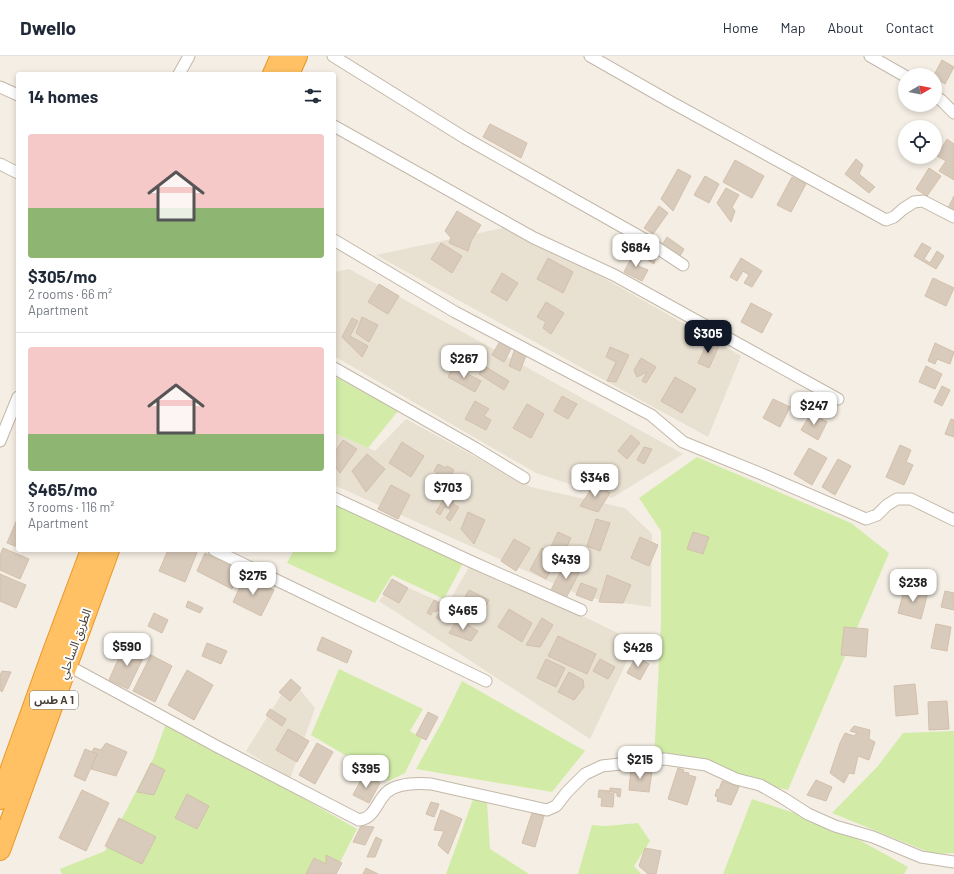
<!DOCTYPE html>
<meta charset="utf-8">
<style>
body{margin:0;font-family:Barlow,"Noto Sans Arabic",sans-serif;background:#f2f2f3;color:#1f2937;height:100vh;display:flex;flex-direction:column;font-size:15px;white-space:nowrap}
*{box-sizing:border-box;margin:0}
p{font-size:13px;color:#747a83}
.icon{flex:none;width:22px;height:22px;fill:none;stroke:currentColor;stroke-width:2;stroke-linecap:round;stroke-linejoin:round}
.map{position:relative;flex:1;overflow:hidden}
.sheet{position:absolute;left:16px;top:16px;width:320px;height:480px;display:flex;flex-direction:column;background:#fff;border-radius:4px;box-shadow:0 2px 6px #0003}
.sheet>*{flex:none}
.needle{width:26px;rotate:80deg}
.controls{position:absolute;left:898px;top:12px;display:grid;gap:8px}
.controls a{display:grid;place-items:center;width:44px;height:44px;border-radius:50%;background:#fff;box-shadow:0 2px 6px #0003;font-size:20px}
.price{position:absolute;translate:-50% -34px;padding:0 9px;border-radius:8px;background:#fff;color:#222;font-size:13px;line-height:26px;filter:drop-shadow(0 1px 2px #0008)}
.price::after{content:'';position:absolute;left:50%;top:24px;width:12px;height:9px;margin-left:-6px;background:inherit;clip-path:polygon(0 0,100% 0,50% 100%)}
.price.active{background:#111827;color:#fff}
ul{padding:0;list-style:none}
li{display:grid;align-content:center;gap:8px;height:212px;padding:0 12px}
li+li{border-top:1px solid #e0e1e3}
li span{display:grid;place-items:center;height:124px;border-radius:4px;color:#555}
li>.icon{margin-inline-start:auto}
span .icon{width:72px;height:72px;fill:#fffc;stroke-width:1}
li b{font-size:17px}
h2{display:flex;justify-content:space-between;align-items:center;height:48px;padding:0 12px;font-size:17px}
header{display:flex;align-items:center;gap:24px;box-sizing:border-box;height:56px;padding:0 20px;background:#fff;border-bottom:1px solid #e0e1e3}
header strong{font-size:19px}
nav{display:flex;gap:22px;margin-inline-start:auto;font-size:14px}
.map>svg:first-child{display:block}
</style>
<header>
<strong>Dwello</strong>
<nav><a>Home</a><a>Map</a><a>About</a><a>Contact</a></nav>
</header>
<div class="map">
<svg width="954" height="818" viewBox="0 0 954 818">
<rect width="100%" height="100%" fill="#f4eee4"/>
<g fill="#e8e0d1">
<path d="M512,170l229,130 -33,81 -332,-182z"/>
<path d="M349,213l334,185 -71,44 -76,-25 -202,-117v-84z"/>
<path d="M406,363l125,68 94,21 27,26 -1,73 -67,-10 -250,-112v-52l41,18z"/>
<path d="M472,506l164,80 -46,97 -211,-138 16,-19 52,23z"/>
<path d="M291,623l24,29 -25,71 -44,-28z"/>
</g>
<g fill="#d2eca8">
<path d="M334,320l64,35 -30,37 -34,-15z"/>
<path d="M697,401l154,66 38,30 -101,237 -134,-30 7,-136v-93l-22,-33z"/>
<path d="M334,447l129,60 -19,36 -52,-24 -17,28 -88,-40 7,-13h40z"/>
<path d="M339,613l84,40 -13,22 12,7 -17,35 -16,8 -78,-46z"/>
<path d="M462,625l123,70 -33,41 -136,-23 27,-49z"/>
<path d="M167,664l190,109 -23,45h-272l-2,-5 45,-18 49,-94z"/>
<path d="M954,675v122l-21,1 -101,-41 46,-47 25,-33z"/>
<path d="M475,738l12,8 3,47 39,25h-83z"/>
<path d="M752,743l84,28 72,40 -4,7h-181z"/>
<path d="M638,767l12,18 -16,25 7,8h-63l14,-49 14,1z"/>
</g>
<g fill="#d9cbbb" stroke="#d2c0ab">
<path d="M942,4l12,7 -9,17 -10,-6v-3h-1z"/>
<path d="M490,68l37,19 -6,15 -38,-21z"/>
<path d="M947,83l7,5v36l-15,-9 7,-10 -9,-5z"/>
<path d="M856,103l7,6 -4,9 16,13 -6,6 -24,-19z"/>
<path d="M735,104l29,16 -12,22 -29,-16z"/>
<path d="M929,112l12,8 -14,20 -11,-7z"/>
<path d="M678,113l13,7 -18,35 -12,-12z"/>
<path d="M705,120l14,8 -10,19 -15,-8z"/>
<path d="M792,121l14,7 -15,28 -14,-7z"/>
<path d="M726,132l13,7 -7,12 3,4 -4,11 -14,-19z"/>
<path d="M954,140v15l-6,-3z"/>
<path d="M659,150l9,7 -15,21 -9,-6z"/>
<path d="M457,155l24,14 -10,16 -3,10 -19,-8 2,-5 -6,-7z"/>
<path d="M667,181l17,12 -4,7 -18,-11z"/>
<path d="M441,187l21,13 -10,17 -21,-14z"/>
<path d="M922,187l9,5 -7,11 6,4 7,-12 7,5 -8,13 -22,-13z"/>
<path d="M640,188l16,12 -2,8 -19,-13z"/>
<path d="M633,198l9,4 -4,8 10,4 -6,11 -18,-9z"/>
<path d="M548,202l25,14 -10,21 -26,-14z"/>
<path d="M741,202l21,13 -10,16 -8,-4 5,-8 -6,-4 -6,10 -7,-4z"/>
<path d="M502,217l16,10 -11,18 -16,-9z"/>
<path d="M933,222l21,10 -8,18 -21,-10z"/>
<path d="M379,228l20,12 -11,18 -20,-12z"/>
<path d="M546,246l18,11 -13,21 -8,-6 3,-6 -9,-5z"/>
<path d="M751,247l21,11 -10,19 -21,-11z"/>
<path d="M362,261l16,8 -9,17 -13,-9z"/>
<path d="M352,262l6,3 -8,15 18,10 -6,11 -20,-20z"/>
<path d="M500,285l12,6 -8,15 -12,-7z"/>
<path d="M708,285l11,5 -10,22 -11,-5z"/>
<path d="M935,287l19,9 -4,12 -13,-5 -2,5 -7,-3z"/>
<path d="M610,291l19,8 -13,27 -9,-1 9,-19 -10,-5z"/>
<path d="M515,292l12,5 -7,18 -11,-5z"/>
<path d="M466,295l9,7 -7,10 -9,-6z"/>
<path d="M641,302l15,9 -10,16 -4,-2 5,-9 -10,5 -3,-7z"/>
<path d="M453,310l28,15 -6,11 -27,-15z"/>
<path d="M484,310l25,15 -5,9 -25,-16z"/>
<path d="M926,310l16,8 -7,15 -16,-7z"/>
<path d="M675,321l21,12 -14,24 -21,-12z"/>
<path d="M942,330l8,4 -8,16 -8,-4z"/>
<path d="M562,340l15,8 -9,15 -14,-8z"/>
<path d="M773,343l17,8 -10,20 -17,-9z"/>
<path d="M475,345l14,8 -5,7 7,4 -5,10 -21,-11z"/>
<path d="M527,348l17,10 -13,24 -18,-10z"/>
<path d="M811,357l16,9 -9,18 -17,-10z"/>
<path d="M951,363l3,1v17l-9,-3z"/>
<path d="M631,379l9,8 -13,16 -9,-8z"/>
<path d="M343,384l14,9 -17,24 -6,-8v-12z"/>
<path d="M402,386l22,14 -13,21 -22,-14z"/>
<path d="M900,389l11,5 -5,12 7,3 -9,20 -18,-8z"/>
<path d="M644,391l8,2 -8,15 -7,-4z"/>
<path d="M809,392l18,10 -15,27 -18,-11z"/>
<path d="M367,398l18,15 -19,23 -14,-21z"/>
<path d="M838,403l13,7 -16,29 -13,-8z"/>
<path d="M438,408l8,4 1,-2 7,4 -5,10 -5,-2 -4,8 -5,-3 2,-5 -2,-1 2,-4 -3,-2z"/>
<path d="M595,427l15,10 -12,19 -18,-6z"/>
<path d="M391,429l19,10 -12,24 -20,-10z"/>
<path d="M446,439l1,1v2l7,4 -1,2 6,3 -9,14 -4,-3 5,-8 -6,-4 -5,9 -4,-3z"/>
<path d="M468,456l17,8 -11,24 -13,-15z"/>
<path d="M18,461v30l-11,-4z"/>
<path d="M596,463l14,4 -10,28 -13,-5z"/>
<path d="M558,476l13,6 -7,15 -13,-6z"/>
<path d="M693,476l16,5 -6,17 -16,-5z"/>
<path d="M640,481l18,8 -9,21 -18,-8z"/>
<path d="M514,483l16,9 -14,23 -15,-10z"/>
<path d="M3,492l26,11 -9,20 -20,-9v-15z"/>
<path d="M542,492l16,9 -12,22 -16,-9z"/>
<path d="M168,494h30l-13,32 -26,-11z"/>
<path d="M205,497l36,18 -9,18 -35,-18z"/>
<path d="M565,507l15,8 -14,27 -15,-8z"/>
<path d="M0,518l26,11 -10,23 -16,-7z"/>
<path d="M607,519l24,10 -8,18 -24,-1z"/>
<path d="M245,520l29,14 -13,26 -28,-14z"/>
<path d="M392,523l16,9 -9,15 -16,-9z"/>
<path d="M581,527l16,6 -5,12 -16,-6z"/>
<path d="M905,531l23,5 -7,27 -23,-6z"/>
<path d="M469,534l20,10 -10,20 -21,-11z"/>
<path d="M945,535l9,2v17l-13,-3z"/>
<path d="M434,544l14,8 -8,12 -4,-2 4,-6 -3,-2 -1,2 -3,-1 -2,4 -4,-2z"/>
<path d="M188,545l15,7 -3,5 -14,-6z"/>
<path d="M509,553l23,14 -10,19 -24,-15z"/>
<path d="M154,557l14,7 -6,13 -14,-7z"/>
<path d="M542,562l11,7 -13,22 -14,-2z"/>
<path d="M458,563l20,12 -7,10 -22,-8z"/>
<path d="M936,568l15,3 -4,24 -16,-3z"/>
<path d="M844,571l24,2 -2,28 -25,-2z"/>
<path d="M558,580l38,18 -9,20 -39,-18z"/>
<path d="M322,581l30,14 -5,12 -30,-13z"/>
<path d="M207,587l20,8 -6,13 -19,-8z"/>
<path d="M125,588l20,10 -17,35 -19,-9z"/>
<path d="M151,599l21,11 -17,36 -22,-11z"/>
<path d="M636,601l13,7 -9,16 -13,-7z"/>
<path d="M546,603l19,9 -9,19 -19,-9z"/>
<path d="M600,603l15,8 -7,12 -15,-8z"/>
<path d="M187,614l26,15 -19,35 -26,-15z"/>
<path d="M2,615l9,1 -9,20 -2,-2v-15z"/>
<path d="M569,616l14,8 1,7 -10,13 -16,-8z"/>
<path d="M291,623l10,9 -11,13 -11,-9z"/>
<path d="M915,628l3,30 -22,2 -2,-30z"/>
<path d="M947,645l2,28 -20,1 -1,-28z"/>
<path d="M270,653l16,10 -4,7 -16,-11z"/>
<path d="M428,656l10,5 -12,23 -10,-5z"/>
<path d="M854,670l16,4 -1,9 6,3 -6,18 -11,-4 -4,18 -5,-1 -5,10 -14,-10 10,-30 5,-10 9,3 3,-3 -7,-2z"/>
<path d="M288,673l21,12 -12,21 -21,-12z"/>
<path d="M106,687l21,9 -11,24 -25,-7 6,-15 -5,-2 2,-4 7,2z"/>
<path d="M317,687l16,9 -18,32 -16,-9z"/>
<path d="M85,693l12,5 -12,27 -11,-5z"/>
<path d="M151,707l14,7 -11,25 -17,-3z"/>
<path d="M634,710h5l-1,3 14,2 -3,21 -20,-2 2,-22h3z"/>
<path d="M678,712l6,2 -1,2 6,1 -1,2 8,2 -9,28 -19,-6z"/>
<path d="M364,718l16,9 -11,20 -16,-8z"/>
<path d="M816,724l16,7 -6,14 -19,-6z"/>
<path d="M722,725l17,6 -8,18 -14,-4 1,-4 -3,-1 2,-7 2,1z"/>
<path d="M610,732l11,1 -1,8 -3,-1v-3l-7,-2z"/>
<path d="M82,734l27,13 -23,48 -27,-13z"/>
<path d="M599,734l11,1 -1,2h5l-1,14 -12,-1 1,-8 -4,-1z"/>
<path d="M187,738l22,12 -12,23 -22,-11z"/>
<path d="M431,746l8,2 -5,13 -8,-3z"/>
<path d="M441,754l21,9 -14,35 -10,-9 6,-14 -10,-1z"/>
<path d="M532,757l12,3 -9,31 -13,-4z"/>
<path d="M119,762l37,19 -14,27 -37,-18z"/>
<path d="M361,770l13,1 -9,18 -12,-3z"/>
<path d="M376,781l6,3 -7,17h-8z"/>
<path d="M645,792l16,3 -5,23h-8l-9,-8z"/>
<path d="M326,799l16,8 -6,11h-30l8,-16 12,6z"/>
<path d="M366,812l12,6h-15z"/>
</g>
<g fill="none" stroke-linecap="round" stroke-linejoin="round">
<defs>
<g id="street">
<path d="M333,0l132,82 179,101 39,26"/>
<path d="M590,0l79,45 217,119 8,-3 9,-8 11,-7 9,-1 31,16"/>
<path d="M870,0l35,20"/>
<path d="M179,18l10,-18"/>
<path d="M0,31l18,8"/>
<path d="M935,40l6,4 13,13"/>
<path d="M334,70l200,112 80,37 224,124"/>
<path d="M0,108l18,9"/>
<path d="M334,184l121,72 196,103 32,27 81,33 102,44 11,-4 10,-10 10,-6h14l43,21"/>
<path d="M334,312l141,80 49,30"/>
<path d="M0,385l18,-44"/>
<path d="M334,442l138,64 109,48"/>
<path d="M214,494l272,131"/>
<path d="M67,609l151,82 141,73c16,-2 17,-18 28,-28 11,-9 30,-9 44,-8l116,26 9,-4 11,-14 18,-18 17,-8 63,-7 41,6 30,14 24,6 23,13 25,16 27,12 38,11 48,20 33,5"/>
</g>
<g id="highway">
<path d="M273,18l8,-18"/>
<path d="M289,18l8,-18"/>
<path d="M0,743l51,-142 40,-107"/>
<path d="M0,794l109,-300"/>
</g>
</defs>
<use href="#street" stroke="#c3b8a9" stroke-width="13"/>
<use href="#highway" stroke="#ec9626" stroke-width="22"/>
<use href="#street" stroke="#fff" stroke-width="11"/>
<use href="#highway" stroke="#ffc164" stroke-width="20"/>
</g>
<g text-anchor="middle" stroke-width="4" stroke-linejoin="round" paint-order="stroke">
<rect fill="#fff" stroke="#7e7870" stroke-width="1" x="30" y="635" width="48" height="18" rx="3"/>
<g font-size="11" font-weight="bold" fill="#463e33">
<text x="54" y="648">طس A 1</text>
</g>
<g font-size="12" fill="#463e33" stroke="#fff">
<text transform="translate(75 588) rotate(-70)" y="4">الطريق الساحلي</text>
</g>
</g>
</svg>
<div class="controls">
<a><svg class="needle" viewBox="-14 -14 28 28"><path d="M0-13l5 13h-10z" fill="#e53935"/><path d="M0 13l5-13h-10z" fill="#747a83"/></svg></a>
<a><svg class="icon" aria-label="locate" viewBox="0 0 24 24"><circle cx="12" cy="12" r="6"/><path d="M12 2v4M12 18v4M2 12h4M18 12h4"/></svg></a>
</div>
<b class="price" style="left:636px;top:212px">$684</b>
<b class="price active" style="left:708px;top:298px">$305</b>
<b class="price" style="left:464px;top:323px">$267</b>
<b class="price" style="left:814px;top:370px">$247</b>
<b class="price" style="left:595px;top:442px">$346</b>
<b class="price" style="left:448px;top:452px">$703</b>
<b class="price" style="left:566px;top:524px">$439</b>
<b class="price" style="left:253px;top:540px">$275</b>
<b class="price" style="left:913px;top:547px">$238</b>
<b class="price" style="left:463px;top:575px">$465</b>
<b class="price" style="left:127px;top:611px">$590</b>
<b class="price" style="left:638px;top:612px">$426</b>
<b class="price" style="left:640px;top:724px">$215</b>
<b class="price" style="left:366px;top:733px">$395</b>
<section class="sheet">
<h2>14 homes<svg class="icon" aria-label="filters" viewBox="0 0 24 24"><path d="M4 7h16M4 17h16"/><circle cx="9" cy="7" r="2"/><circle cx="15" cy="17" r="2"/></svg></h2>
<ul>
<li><span style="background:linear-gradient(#f6c9c9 60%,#8fb573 0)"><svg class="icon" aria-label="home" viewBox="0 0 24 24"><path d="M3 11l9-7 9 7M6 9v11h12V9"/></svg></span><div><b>$305/mo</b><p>2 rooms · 66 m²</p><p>Apartment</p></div></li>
<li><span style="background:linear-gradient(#f6c9c9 70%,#8fb573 0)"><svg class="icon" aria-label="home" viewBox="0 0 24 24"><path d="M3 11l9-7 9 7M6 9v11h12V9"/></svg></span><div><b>$465/mo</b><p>3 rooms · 116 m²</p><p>Apartment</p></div></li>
</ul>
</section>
</div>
